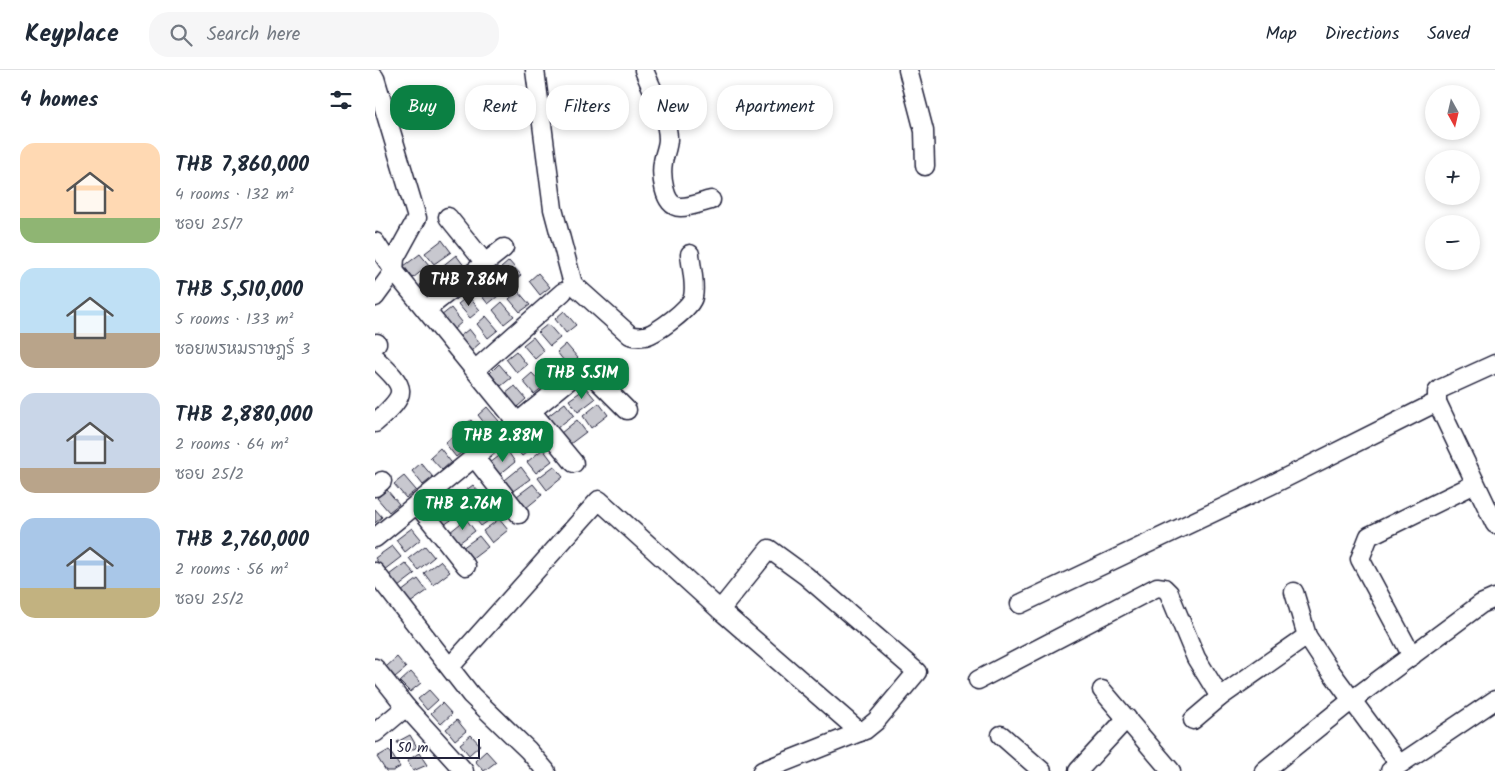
<!DOCTYPE html>
<meta charset="utf-8">
<style>
body{margin:0;font-family:Kalam,"Playpen Sans Thai",sans-serif;background:#f6f6f7;color:#1f2937;height:100vh;display:flex;flex-direction:column;font-size:19px;white-space:nowrap}
*{box-sizing:border-box;margin:0}
p{font-size:16px;color:#747a83}
.icon{flex:none;width:28px;height:28px;fill:none;stroke:currentColor;stroke-width:2;stroke-linecap:round;stroke-linejoin:round}
.map{position:relative;flex:1;overflow:hidden}
.side{display:flex;flex-direction:column;background:#fff;width:375px}
.side>*{flex:none}
.banner{position:absolute;left:15px;top:15px;width:475px;height:45px;display:flex;gap:10px}
.needle{width:32px;rotate:172deg}
.controls{position:absolute;left:1050px;top:15px;display:grid;gap:10px}
.controls a{display:grid;place-items:center;width:55px;height:55px;border-radius:50%;background:#fff;box-shadow:0 2px 8px #0003;font-size:25px}
.scale{position:absolute;left:15px;bottom:12px;width:90px;box-sizing:border-box;padding-left:5px;border:2px solid #22223b;border-top:0;font-size:14px;line-height:18px;white-space:nowrap;color:#22223b;-webkit-text-stroke:4px #fff;paint-order:stroke}
.price{position:absolute;translate:-50% -42px;padding:0 11px;border-radius:10px;background:#0b8043;color:#fff;font-size:16px;line-height:32px;filter:drop-shadow(0 1px 2px #0008)}
.price::after{content:'';position:absolute;left:50%;top:30px;width:15px;height:11px;margin-left:-8px;background:inherit;clip-path:polygon(0 0,100% 0,50% 100%)}
.price.selected{background:#222;color:#fff}
ul{padding:0;list-style:none}
li{display:flex;align-items:center;gap:15px;height:125px;padding:0 20px}
li span{display:grid;place-items:center;flex:none;width:140px;height:100px;border-radius:15px;color:#555}
li>.icon{margin-inline-start:auto}
span .icon{width:60px;height:60px;fill:#fffc;stroke-width:1}
li b{font-size:21px}
h2{display:flex;justify-content:space-between;align-items:center;height:60px;padding:0 20px;font-size:21px}
.chip{padding:0 18px;border-radius:20px;background:#fff;box-shadow:0 2px 8px #0003;font-size:18px;line-height:45px}
.chip.selected{background:#0b8043;color:#fff}
header{display:flex;align-items:center;gap:30px;box-sizing:border-box;height:70px;padding:0 25px;background:#fff;border-bottom:1px solid #e0e1e3}
header strong{font-size:24px}
nav{display:flex;gap:28px;margin-inline-start:auto;font-size:18px}
.search{width:350px;height:45px;background:#f6f6f7;display:flex;align-items:center;gap:12px;box-sizing:border-box;padding:0 18px;border-radius:20px;color:#747a83;font-size:19px}
main{display:flex;flex:1;min-height:0}
.map>svg:first-child{display:block}
</style>
<header>
<strong>Keyplace</strong>
<div class="search"><svg class="icon" aria-label="search" viewBox="0 0 24 24"><circle cx="10" cy="10" r="6"/><path d="M15 15l6 6"/></svg>Search here</div>
<nav><a>Map</a><a>Directions</a><a>Saved</a></nav>
</header>
<main>
<section class="side">
<h2>4 homes<svg class="icon" aria-label="filters" viewBox="0 0 24 24"><path d="M4 7h16M4 17h16"/><circle cx="9" cy="7" r="2"/><circle cx="15" cy="17" r="2"/></svg></h2>
<ul>
<li><span style="background:linear-gradient(#ffd9b3 75%,#8fb573 0)"><svg class="icon" aria-label="home" viewBox="0 0 24 24"><path d="M3 11l9-7 9 7M6 9v11h12V9"/></svg></span><div><b>THB 7,860,000</b><p>4 rooms · 132 m²</p><p>ซอย 25/7</p></div></li>
<li><span style="background:linear-gradient(#bfe0f5 65%,#b9a48a 0)"><svg class="icon" aria-label="home" viewBox="0 0 24 24"><path d="M3 11l9-7 9 7M6 9v11h12V9"/></svg></span><div><b>THB 5,510,000</b><p>5 rooms · 133 m²</p><p>ซอยพรหมราษฎร์ 3</p></div></li>
<li><span style="background:linear-gradient(#c9d6e8 75%,#b9a48a 0)"><svg class="icon" aria-label="home" viewBox="0 0 24 24"><path d="M3 11l9-7 9 7M6 9v11h12V9"/></svg></span><div><b>THB 2,880,000</b><p>2 rooms · 64 m²</p><p>ซอย 25/2</p></div></li>
<li><span style="background:linear-gradient(#a9c7e8 70%,#c2b280 0)"><svg class="icon" aria-label="home" viewBox="0 0 24 24"><path d="M3 11l9-7 9 7M6 9v11h12V9"/></svg></span><div><b>THB 2,760,000</b><p>2 rooms · 56 m²</p><p>ซอย 25/2</p></div></li>
</ul>
</section>
<div class="map">
<svg width="1120" height="701" viewBox="0 0 1120 701">
<rect width="100%" height="100%" fill="#fff"/>
<filter id="ink" filterUnits="userSpaceOnUse"><feTurbulence type="fractalNoise" baseFrequency=".02" numOctaves="2"/><feDisplacementMap in="SourceGraphic" scale="10" xChannelSelector="R" yChannelSelector="G"/><feConvolveMatrix kernelMatrix="1 2 1 2 8 2 1 2 1" color-interpolation-filters="sRGB"/></filter>
<g filter="url(#ink)">
<g fill="#c8c8cf" stroke="#22223b">
<path d="M67,170l9,12 -17,12 -9,-11z"/>
<path d="M45,184l9,11 -16,13 -9,-12z"/>
<path d="M81,185l9,12 -16,13 -9,-12z"/>
<path d="M134,191l12,14 -10,8 -11,-14z"/>
<path d="M62,202l9,12 -17,13 -9,-12z"/>
<path d="M163,203l12,14 -10,8 -11,-14z"/>
<path d="M111,212l12,14 -10,8 -11,-14z"/>
<path d="M143,221l12,14 -10,7 -11,-13z"/>
<path d="M93,226l12,14 -10,8 -12,-14z"/>
<path d="M127,232l12,14 -10,8 -11,-14z"/>
<path d="M76,238l11,14 -9,8 -12,-14z"/>
<path d="M189,241l12,14 -10,8 -11,-14z"/>
<path d="M111,246l12,14 -10,8 -11,-14z"/>
<path d="M173,254l12,14 -10,8 -12,-14z"/>
<path d="M94,259l11,14 -9,8 -12,-14z"/>
<path d="M158,267l11,14 -9,8 -12,-14z"/>
<path d="M191,274l12,14 -10,8 -11,-14z"/>
<path d="M141,281l11,14 -10,8 -11,-14z"/>
<path d="M175,289l12,14 -10,7 -12,-13z"/>
<path d="M124,294l12,14 -10,8 -11,-13z"/>
<path d="M157,303l12,13 -10,8 -11,-13z"/>
<path d="M140,316l11,13 -9,8 -12,-13z"/>
<path d="M211,318l9,11 -17,13 -9,-12z"/>
<path d="M190,333l9,12 -17,13 -9,-12z"/>
<path d="M224,333l9,12 -17,13 -8,-12z"/>
<path d="M112,337l12,14 -10,8 -11,-14z"/>
<path d="M96,350l12,14 -10,8 -12,-14z"/>
<path d="M202,350l9,12 -16,12 -9,-11z"/>
<path d="M154,362l9,12 -16,12 -9,-11z"/>
<path d="M79,365l12,14 -10,8 -11,-14z"/>
<path d="M65,378l11,14 -9,8 -12,-13z"/>
<path d="M168,379l9,12 -16,12 -9,-11z"/>
<path d="M132,380l8,12 -16,13 -9,-12z"/>
<path d="M46,393l12,14 -10,8 -11,-14z"/>
<path d="M179,396l9,11 -16,13 -9,-12z"/>
<path d="M146,397l9,12 -17,12 -8,-11z"/>
<path d="M29,406l12,14 -10,8 -12,-14z"/>
<path d="M158,414l9,11 -16,13 -9,-12z"/>
<path d="M98,415l9,11 -16,13 -9,-12z"/>
<path d="M12,420l12,14 -10,8 -12,-14z"/>
<path d="M77,431l9,12 -17,12 -9,-11z"/>
<path d="M114,432l9,12 -17,12 -9,-11z"/>
<path d="M0,439l7,8 -7,6z"/>
<path d="M91,449l9,12 -16,12 -9,-11z"/>
<path d="M124,449l9,11 -16,13 -9,-12z"/>
<path d="M37,458l9,11 -16,13 -9,-12z"/>
<path d="M104,466l9,11 -17,13 -9,-12z"/>
<path d="M17,476l9,11 -17,13 -9,-12z"/>
<path d="M50,476l9,11 -16,13 -9,-12z"/>
<path d="M65,491l10,11 -17,13 -9,-12z"/>
<path d="M30,493l10,11 -17,13 -9,-12z"/>
<path d="M43,509l9,12 -17,12 -9,-11z"/>
<path d="M22,587l9,11 -11,9 -9,-10z"/>
<path d="M36,602l10,11 -11,9 -10,-10z"/>
<path d="M54,620l9,10 -11,10 -9,-11z"/>
<path d="M67,633l10,11 -11,10 -10,-11z"/>
<path d="M82,650l9,11 -11,9 -9,-11z"/>
<path d="M35,665l7,12 -12,7 -8,-12z"/>
<path d="M96,665l9,10 -11,10 -9,-11z"/>
<path d="M14,680l11,17 -7,4h-7l-9,-14z"/>
<path d="M111,681l10,11 -12,9 -9,-10z"/>
<path d="M44,683l8,12 -14,6 -6,-10z"/>
</g>
<g fill="none" stroke-linecap="round" stroke-linejoin="round">
<defs>
<g id="minor">
<path d="M160,0l18,139 20,75 57,51c6,2 9,2 15,1 12,-3 46,-28 48,-39 3,-13 -2,-30 -3,-43"/>
<path d="M269,0c8,21 24,47 24,69 0,8 -4,16 -5,23 -2,12 0,46 18,45 10,0 21,-5 30,-7"/>
<path d="M533,0l16,61 1,35"/>
<path d="M0,8l42,140 -22,40 -1,13 -19,26"/>
<path d="M73,147l37,46"/>
<path d="M0,172l19,29 123,151"/>
<path d="M52,239l77,-61"/>
<path d="M0,274l2,-1"/>
<path d="M0,288c32,31 35,34 0,65"/>
<path d="M1120,294l-55,25 -3,3v10l58,122"/>
<path d="M101,299l87,-77"/>
<path d="M156,341l43,52"/>
<path d="M99,387l45,57"/>
<path d="M0,417l7,-6"/>
<path d="M42,434l49,62"/>
<path d="M0,468l203,-165 6,-2 6,2 37,37"/>
<path d="M0,502l96,123 57,55 18,21"/>
<path d="M919,522l13,44 19,29 73,99"/>
<path d="M645,534l251,-119 166,-83"/>
<path d="M345,540l140,122"/>
<path d="M1037,586l-52,-97 9,-23 106,-52"/>
<path d="M75,597l149,-167 121,110 49,-61 37,27 111,96 -41,49 -11,9 -103,41"/>
<path d="M0,598l31,39 58,64"/>
<path d="M603,610l179,-93 7,1 5,5 27,65 24,39"/>
<path d="M727,620l69,81"/>
<path d="M818,650l27,-23 87,-61"/>
<path d="M0,663l31,-26"/>
<path d="M626,665l41,36"/>
<path d="M703,701l49,-53"/>
<path d="M889,701l88,-71 129,-96 14,-6"/>
<path d="M1015,701l105,-71"/>
</g>
</defs>
<use href="#minor" stroke="#22223b" stroke-width="21"/>
<use href="#minor" stroke="#fff" stroke-width="18"/>
</g>
</g>
</svg>
<div class="controls">
<a><svg class="needle" viewBox="-14 -14 28 28"><path d="M0-13l5 13h-10z" fill="#e53935"/><path d="M0 13l5-13h-10z" fill="#747a83"/></svg></a>
<a>+</a>
<a>−</a>
</div>
<div class="scale">50 m</div>
<b class="price selected" style="left:94px;top:237px">THB 7.86M</b>
<b class="price" style="left:207px;top:330px">THB 5.51M</b>
<b class="price" style="left:128px;top:393px">THB 2.88M</b>
<b class="price" style="left:88px;top:461px">THB 2.76M</b>
<div class="banner">
<a class="chip selected">Buy</a>
<a class="chip">Rent</a>
<a class="chip">Filters</a>
<a class="chip">New</a>
<a class="chip">Apartment</a>
</div>
</div>
</main>
